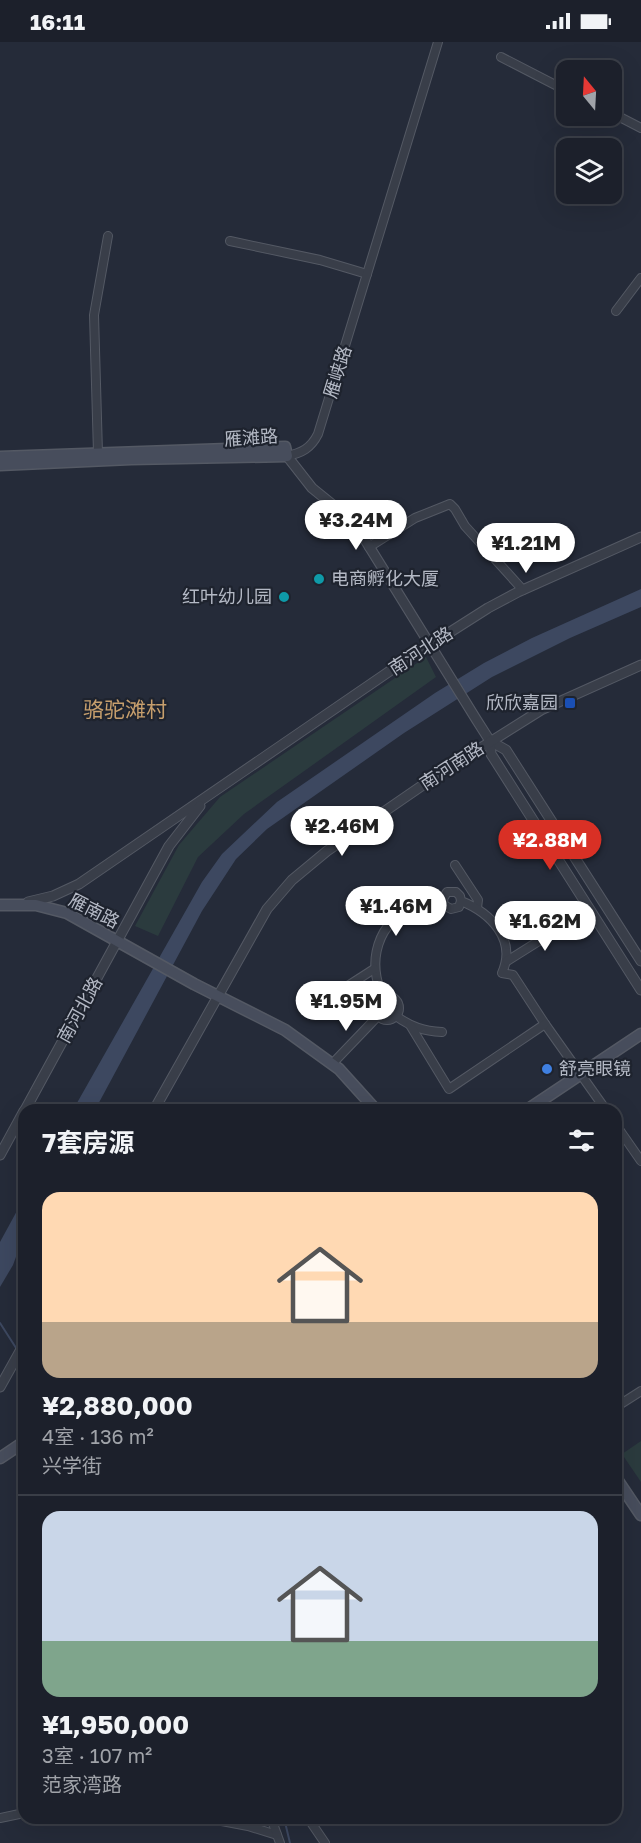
<!DOCTYPE html>
<html lang="zh">
<meta charset="utf-8">
<style>
body{margin:0;font-family:"Golos Text","Noto Sans SC",sans-serif;background:#252833;color:#f1f3f6;height:100vh;display:flex;flex-direction:column;font-size:22px;white-space:nowrap}
*{box-sizing:border-box;margin:0}
p{font-size:20px;color:#a0a3a9}
.icon{flex:none;width:33px;height:33px;fill:none;stroke:currentColor;stroke-width:2;stroke-linecap:round;stroke-linejoin:round}
.map{position:relative;flex:1;overflow:hidden}
.sheet{position:absolute;left:18px;top:1062px;width:604px;height:720px;display:flex;flex-direction:column;background:#1c202b;border-radius:18px;box-shadow:0 6px 24px #0002,0 0 0 2px #3a3e47}
.sheet>*{flex:none}
.needle{width:39px;rotate:342deg}
.fabs{position:absolute;left:556px;top:18px;display:grid;gap:12px}
.fabs a{display:grid;place-items:center;width:66px;height:66px;border-radius:12px;background:#1c202b;box-shadow:0 6px 24px #0002,0 0 0 2px #3a3e47;font-size:30px}
.price{position:absolute;translate:-50% -51px;padding:0 14px;border-radius:21px;background:#fff;color:#222;font-size:20px;line-height:39px;filter:drop-shadow(0 2px 3px #0008)}
.price::after{content:'';position:absolute;left:50%;top:36px;width:18px;height:14px;margin-left:-9px;background:inherit;clip-path:polygon(0 0,100% 0,50% 100%)}
.price.current{background:#d93025;color:#fff}
ul{padding:0;list-style:none}
li{display:grid;align-content:center;gap:12px;height:318px;padding:0 24px}
li+li{border-top:2px solid #3a3e47}
li span{display:grid;place-items:center;height:186px;border-radius:18px;color:#555}
li>.icon{margin-inline-start:auto}
span .icon{width:108px;height:108px;fill:#fffc;stroke-width:1}
li b{font-size:26px}
h2{display:flex;justify-content:space-between;align-items:center;height:72px;padding:0 24px;font-size:26px}
.status{display:flex;justify-content:space-between;align-items:center;height:42px;padding:0 30px;background:#1c202b;direction:ltr}
.status svg{height:16px;fill:currentColor}
.map>svg:first-child{display:block}
</style>
<div class="status"><b>16:11</b><svg viewBox="0 0 49 12"><path d="M0 12V9h3v3zM5 12V6h3v6zM10 12V3h3v9zM15 12V0h3v12zM26 1h20v11H26zM47 4h2v5h-2z"/></svg></div>
<div class="map">
<svg width="641" height="1801" viewBox="0 0 641 1801">
<rect width="100%" height="100%" fill="#252b39"/>
<g fill="#2b3b3e">
<path d="M426,615l10,20 -192,137 -46,43 -40,79 -23,-10 44,-81 41,-48z"/>
<path d="M641,1399v41l-19,-28z"/>
</g>
<g fill="#3d4860">
<path d="M641,547v18l-71,31 -78,39 -88,56 -137,96 -31,30 -34,52 -107,199h-22l129,-228 20,-28 55,-52 158,-109 49,-30 48,-25z"/>
<path d="M24,1156v37l-11,30 -13,22v-45z"/>
</g>
<g fill="none" stroke-linecap="round" stroke-linejoin="round">
<g stroke="#3d4860" stroke-width="2">
<path d="M0,1281l18,28"/>
<path d="M284,1776l6,25"/>
</g>
<defs>
<g id="minor">
<path d="M501,15l66,34"/>
<path d="M612,71l29,15"/>
<path d="M230,199l90,19 47,14"/>
<path d="M616,269l25,-33"/>
<path d="M98,411l-4,-138 14,-79"/>
<path d="M287,414c15,-3 24,-8 31,-22l120,-392"/>
<path d="M369,505l46,-29 35,-14 5,5 10,17 58,64"/>
<path d="M455,823l23,35 -1,8"/>
<path d="M461,859l-2,6 -8,2 -7,-4 -1,-6 4,-7h9l4,4 1,5c30,12 56,39 41,72l11,2 32,49 61,86"/>
<path d="M507,919l62,-39"/>
<circle cx="387" cy="966" r="12"/>
<path d="M383,955c-16,-35 -7,-75 32,-90 9,-4 18,-5 28,-8"/>
<path d="M329,956l45,-29"/>
<path d="M396,974c15,11 28,15 46,16"/>
<path d="M410,983l39,64 96,-65"/>
<path d="M332,1022l46,-48"/>
<path d="M616,1083l25,36"/>
<path d="M616,1365l25,-16"/>
<path d="M0,1776l24,-5"/>
<path d="M108,1776h20"/>
<path d="M206,1776l42,8 29,9"/>
<path d="M271,1776l9,25"/>
<path d="M308,1776l17,25"/>
</g>
<g id="tertiary">
<path d="M287,414l25,32 42,34 122,197 14,22 16,9 135,211"/>
<path d="M490,699l1,13 150,236"/>
<path d="M28,860l25,-6 26,-12 321,-220 88,-56 30,-16 123,-55"/>
<path d="M25,1068l144,-264 31,-40"/>
<path d="M154,1068l113,-201 25,-29 35,-29 109,-75 105,-66 100,-45"/>
<path d="M0,1113l24,-44"/>
<path d="M0,1345l24,-43"/>
</g>
<g id="secondary">
<path d="M0,415l285,-10 2,9 -156,3 -131,6"/>
<path d="M0,863h36l31,8 127,71 91,46 54,39 37,41"/>
<path d="M527,1068l114,-76"/>
<path d="M0,1416l24,-16"/>
<path d="M616,1436l25,37"/>
</g>
</defs>
<use href="#minor" stroke="#545964" stroke-width="10"/>
<use href="#tertiary" stroke="#545964" stroke-width="11"/>
<use href="#secondary" stroke="#545964" stroke-width="13"/>
<use href="#minor" stroke="#393e49" stroke-width="8"/>
<use href="#tertiary" stroke="#393e49" stroke-width="9"/>
<use href="#secondary" stroke="#474d5c" stroke-width="10"/>
</g>
<g fill="#0f9aa8" stroke="#1e232e" stroke-width="2">
<circle cx="319" cy="537" r="6"/>
<circle cx="284" cy="555" r="6"/>
</g>
<rect fill="#1a4fb4" stroke="#1e232e" stroke-width="2" x="564" y="655" width="12" height="12" rx="3"/>
<circle fill="#3f7fe0" stroke="#1e232e" stroke-width="2" cx="547" cy="1027" r="6"/>
<g text-anchor="middle" stroke-width="4.5" stroke-linejoin="round" paint-order="stroke">
<g font-size="18" fill="#b4b9c5" stroke="#1e232e">
<text transform="translate(338 330) rotate(-73)" y="6">雁峡路</text>
<text transform="translate(251 396) rotate(-4)" y="6">雁滩路</text>
<text transform="translate(421 609) rotate(-33)" y="6">南河北路</text>
<text transform="translate(452 724) rotate(-33)" y="6">南河南路</text>
<text transform="translate(94 869) rotate(27)" y="6">雁南路</text>
<text transform="translate(80 968) rotate(-61)" y="6">南河北路</text>
</g>
<g font-size="18" fill="#b4b9c5" stroke="#1e232e" text-anchor="start">
<text x="331" y="543">电商孵化大厦</text>
<text x="272" y="561" text-anchor="end">红叶幼儿园</text>
<text x="558" y="667" text-anchor="end">欣欣嘉园</text>
<text x="559" y="1033">舒亮眼镜</text>
</g>
<g font-size="21" fill="#c79f6d" stroke="#1e232e">
<text x="125" y="675">骆驼滩村</text>
</g>
</g>
</svg>
<div class="fabs">
<a><svg class="needle" viewBox="-14 -14 28 28"><path d="M0-13l5 13h-10z" fill="#e53935"/><path d="M0 13l5-13h-10z" fill="#a0a3a9"/></svg></a>
<a><svg class="icon" aria-label="layers" viewBox="0 0 24 24"><path d="M12 4l9 5-9 5-9-5zM3 14l9 5 9-5"/></svg></a>
</div>
<b class="price" style="left:356px;top:509px">¥3.24M</b>
<b class="price" style="left:526px;top:532px">¥1.21M</b>
<b class="price" style="left:342px;top:815px">¥2.46M</b>
<b class="price current" style="left:550px;top:829px">¥2.88M</b>
<b class="price" style="left:396px;top:895px">¥1.46M</b>
<b class="price" style="left:545px;top:910px">¥1.62M</b>
<b class="price" style="left:346px;top:990px">¥1.95M</b>
<section class="sheet">
<h2>7套房源<svg class="icon" aria-label="filters" viewBox="0 0 24 24"><path d="M4 7h16M4 17h16"/><circle cx="9" cy="7" r="2"/><circle cx="15" cy="17" r="2"/></svg></h2>
<ul>
<li><span style="background:linear-gradient(#ffd9b3 70%,#b9a48a 0)"><svg class="icon" aria-label="home" viewBox="0 0 24 24"><path d="M3 11l9-7 9 7M6 9v11h12V9"/></svg></span><div><b>¥2,880,000</b><p>4室 · 136 m²</p><p>兴学街</p></div></li>
<li><span style="background:linear-gradient(#c9d6e8 70%,#7fa58c 0)"><svg class="icon" aria-label="home" viewBox="0 0 24 24"><path d="M3 11l9-7 9 7M6 9v11h12V9"/></svg></span><div><b>¥1,950,000</b><p>3室 · 107 m²</p><p>范家湾路</p></div></li>
</ul>
</section>
</div>
